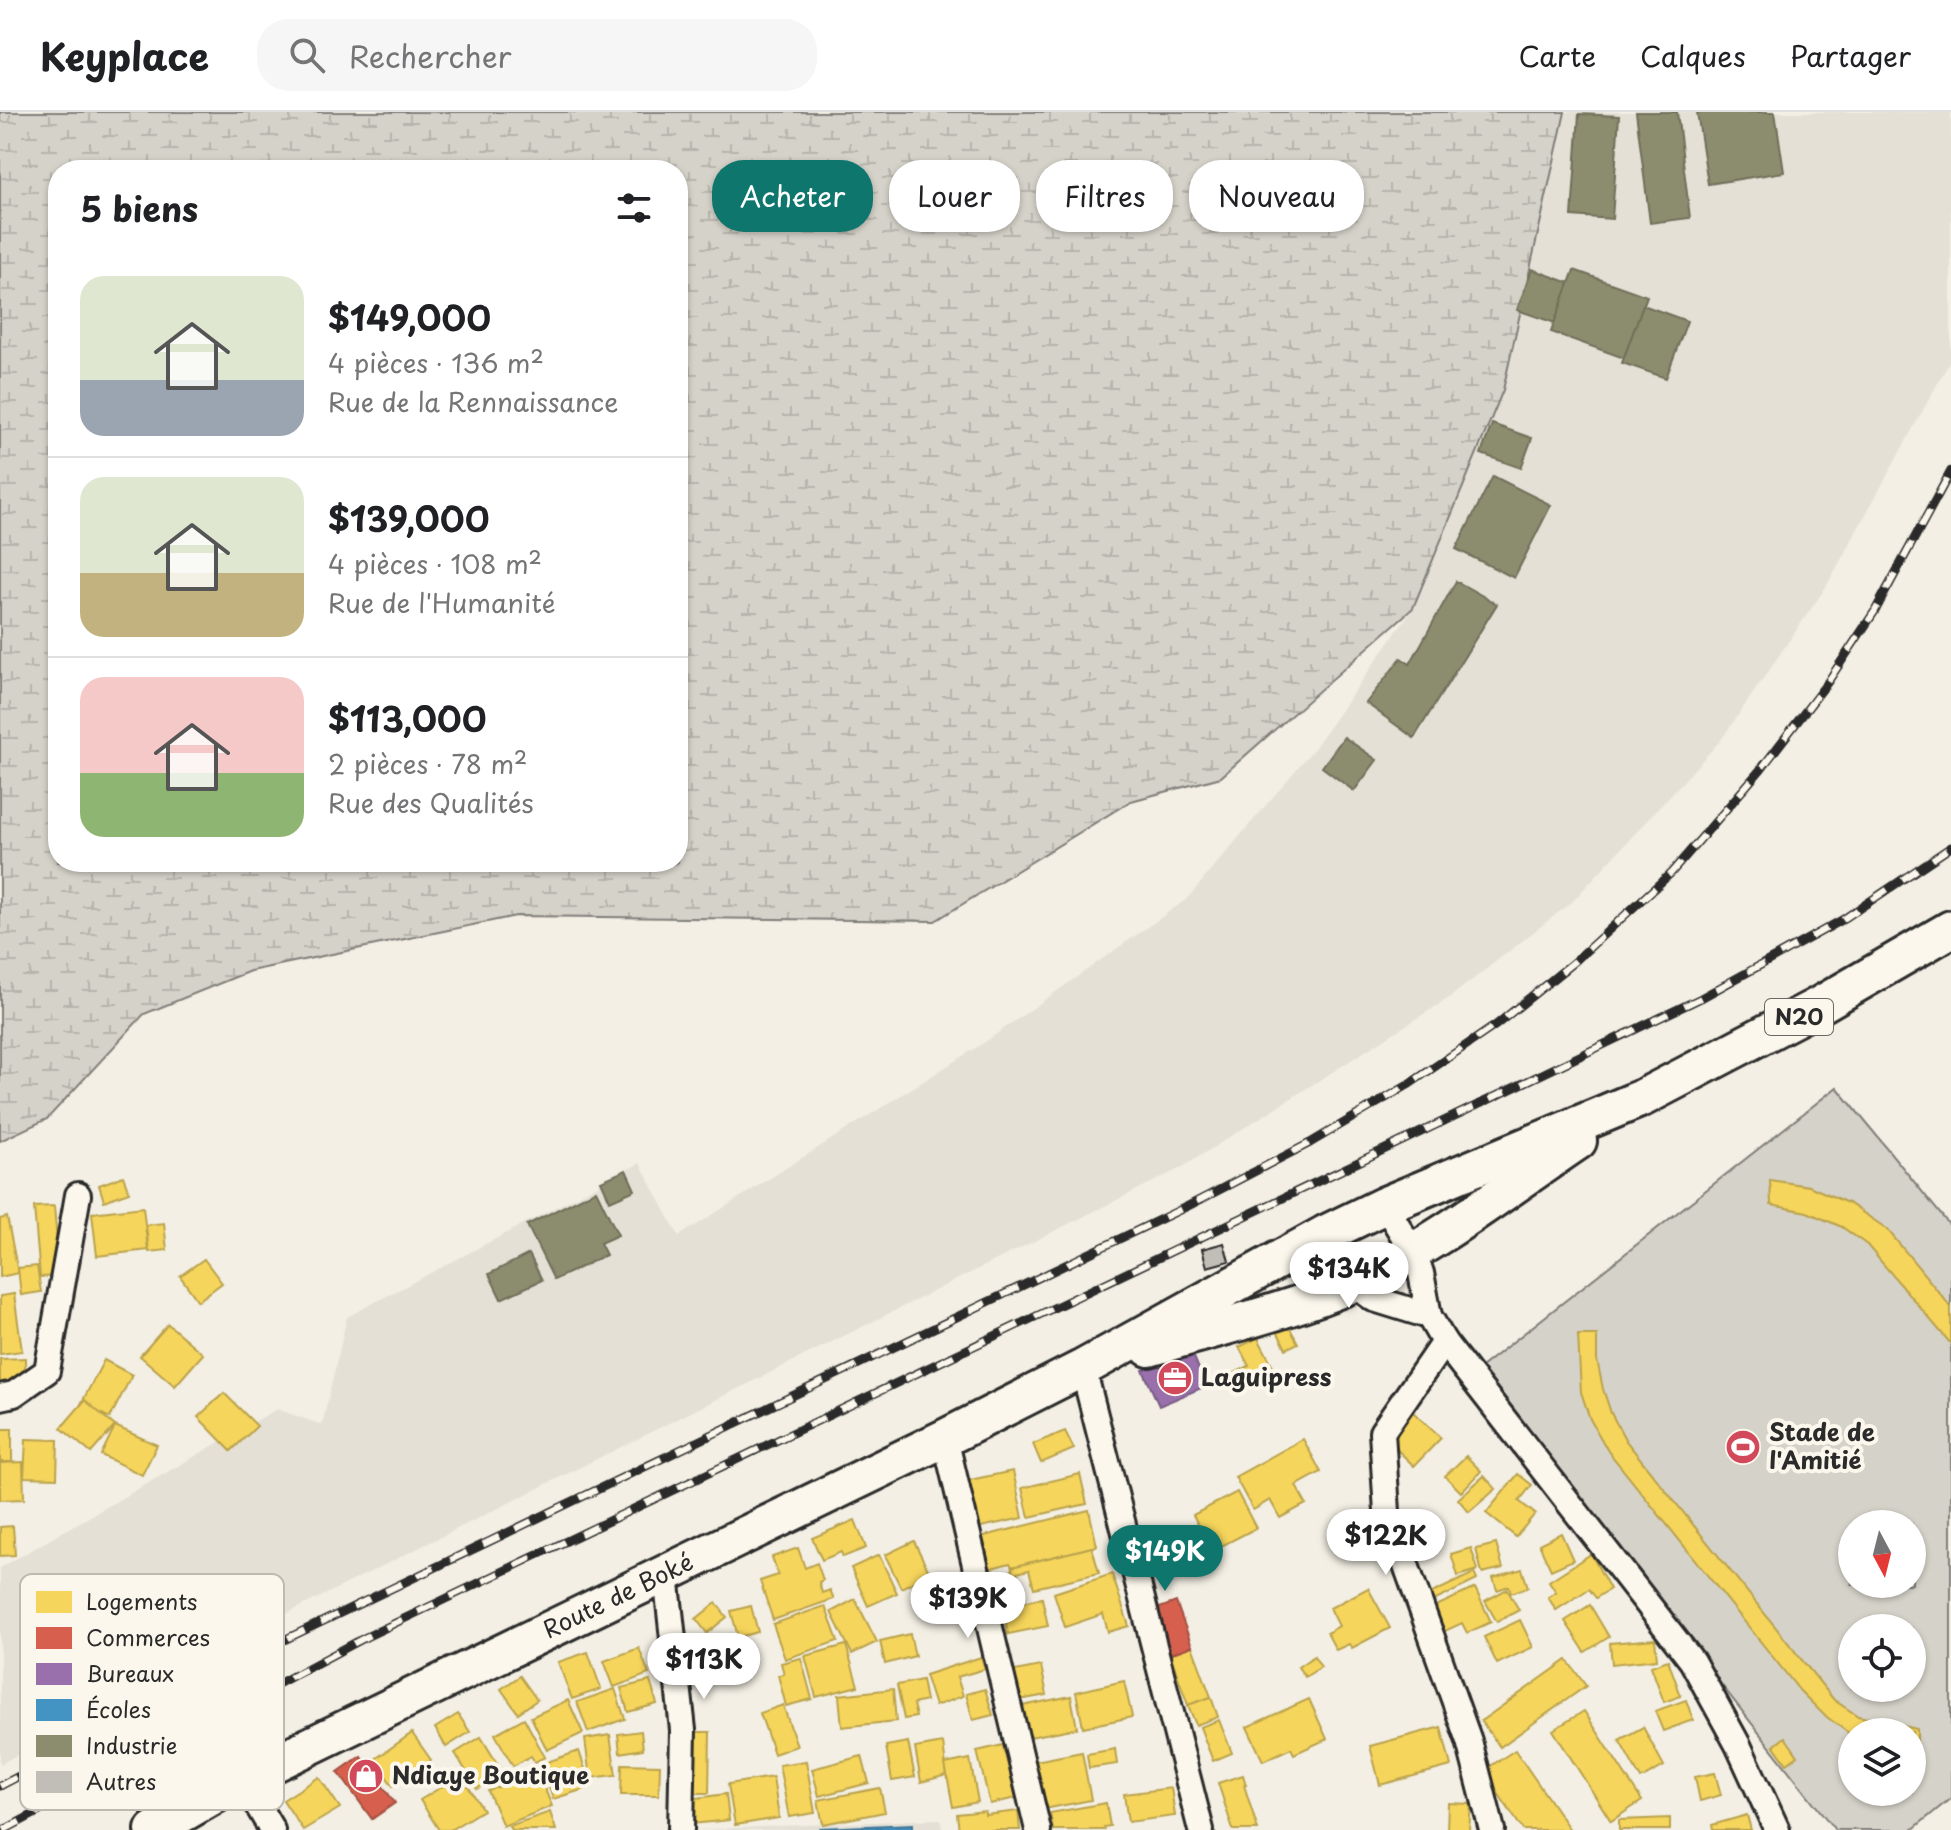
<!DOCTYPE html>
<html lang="fr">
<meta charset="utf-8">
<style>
body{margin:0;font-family:"Playpen Sans",sans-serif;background:#f6f6f6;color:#202124;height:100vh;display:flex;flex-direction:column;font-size:30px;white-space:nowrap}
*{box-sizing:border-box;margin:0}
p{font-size:26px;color:#757577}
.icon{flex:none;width:44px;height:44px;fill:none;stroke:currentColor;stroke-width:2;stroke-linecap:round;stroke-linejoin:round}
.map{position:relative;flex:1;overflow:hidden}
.drawer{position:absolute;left:48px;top:48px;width:640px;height:712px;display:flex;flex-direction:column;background:#fff;border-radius:32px;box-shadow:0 2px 6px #0004}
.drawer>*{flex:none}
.banner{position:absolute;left:712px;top:48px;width:760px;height:72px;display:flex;gap:16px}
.needle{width:52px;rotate:173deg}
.buttons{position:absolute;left:1838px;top:1398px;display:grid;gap:16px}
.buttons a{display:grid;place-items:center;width:88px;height:88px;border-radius:50%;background:#fff;box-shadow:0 2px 6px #0004;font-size:40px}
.price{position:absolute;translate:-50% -68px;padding:0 18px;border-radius:28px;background:#fff;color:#222;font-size:26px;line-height:52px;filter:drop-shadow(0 2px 4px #0008)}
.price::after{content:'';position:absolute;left:50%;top:48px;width:24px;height:18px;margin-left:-12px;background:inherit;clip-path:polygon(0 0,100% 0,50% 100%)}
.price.current{background:#0f766e;color:#fff}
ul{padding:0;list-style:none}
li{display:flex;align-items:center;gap:24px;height:200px;padding:0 32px}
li+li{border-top:2px solid #e0e0e0}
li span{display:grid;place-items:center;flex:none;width:224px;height:160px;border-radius:24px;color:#555}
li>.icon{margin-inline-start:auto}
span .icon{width:96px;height:96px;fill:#fffc;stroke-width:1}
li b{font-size:34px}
h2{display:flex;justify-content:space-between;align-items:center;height:96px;padding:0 32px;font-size:34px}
.pill{padding:0 28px;border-radius:32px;background:#fff;box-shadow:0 2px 6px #0004;font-size:28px;line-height:72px}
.pill.current{background:#0f766e;color:#fff}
header{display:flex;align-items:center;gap:48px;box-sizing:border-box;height:112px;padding:0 40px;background:#fff;border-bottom:2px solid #e0e0e0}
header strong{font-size:38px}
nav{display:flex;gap:44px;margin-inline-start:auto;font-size:28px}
.search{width:560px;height:72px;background:#f6f6f6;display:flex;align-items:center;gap:20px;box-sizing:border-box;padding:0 28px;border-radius:32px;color:#757577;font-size:30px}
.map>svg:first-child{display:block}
</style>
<header>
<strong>Keyplace</strong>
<div class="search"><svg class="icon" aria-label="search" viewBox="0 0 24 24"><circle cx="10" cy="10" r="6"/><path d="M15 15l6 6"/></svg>Rechercher</div>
<nav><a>Carte</a><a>Calques</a><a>Partager</a></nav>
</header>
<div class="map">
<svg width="1951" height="1718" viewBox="0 0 1951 1718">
<defs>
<pattern id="wetland-marsh" width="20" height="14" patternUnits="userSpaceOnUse" patternTransform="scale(2)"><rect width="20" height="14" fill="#d5d2c9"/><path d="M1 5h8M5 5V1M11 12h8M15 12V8" fill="none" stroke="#b7b4ad"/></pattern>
</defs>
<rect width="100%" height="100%" fill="#f3efe4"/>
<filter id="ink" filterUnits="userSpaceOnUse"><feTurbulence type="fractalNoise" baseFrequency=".0125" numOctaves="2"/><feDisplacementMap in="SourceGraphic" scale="16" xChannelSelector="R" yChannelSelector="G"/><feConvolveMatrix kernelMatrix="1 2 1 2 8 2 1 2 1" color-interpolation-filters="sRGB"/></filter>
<g filter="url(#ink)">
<g fill="#e4e0d6">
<path d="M1565,0h386v247l-125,228 -105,153 -149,162 -123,96 -268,170 -887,442 -294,154v-196l277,-159 45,16 25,-108 293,-154 39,73 306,-194 202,-143 128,-152 98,-139 90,-218z"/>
<path d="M941,1707l1,11h-250z"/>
</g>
<path fill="#d5d2c9" stroke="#807e7a" stroke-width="2" fill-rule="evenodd" d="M1837,975l114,140v571l-39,32h-77l-359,-459zM1852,1412h60v60h-60zM1852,1516h60v60h-60zM1852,1620h60v60h-60z"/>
<path fill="url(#wetland-marsh)" stroke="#807e7a" stroke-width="2" fill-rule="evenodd" d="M0,0h1565l-62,278 -90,218 -192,169 -90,24 -196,120 -419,-5 -266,55 -106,43 -97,105 -47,22zM58,58h620v692h-620z"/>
<g fill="#f6d55c" stroke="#b9a24d" stroke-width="2">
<path d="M123,1064l6,16 -25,9 -5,-16z"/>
<path d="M1770,1068l39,6 41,18 37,25 64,78v37l-84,-99 -25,-18 -35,-15 -36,-7z"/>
<path d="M54,1094l6,70 -20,1 -6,-70z"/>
<path d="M143,1095l5,43 -51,6 -5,-43z"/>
<path d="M7,1105l11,56 -18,4v-58z"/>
<path d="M164,1111l3,27 -18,2 -3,-27z"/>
<path d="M204,1147l18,24 -24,18 -18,-25z"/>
<path d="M37,1154l4,26 -20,3 -3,-27z"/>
<path d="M14,1182l8,57 -22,3v-58z"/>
<path d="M1287,1211l11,20 -12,6 -10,-20z"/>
<path d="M168,1212l35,30 -28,32 -35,-30z"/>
<path d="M1578,1223h19v25l6,29 8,24 15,28 208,259 24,16 59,13v20h-5v-17l-62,2 -26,-19 -24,-24 -192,-240 -18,-32 -9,-27z"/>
<path d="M1258,1226l16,30 -35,17 -6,-11 16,-8 -10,-19z"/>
<path d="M25,1246v28h-25v-27z"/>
<path d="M104,1248l28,15 -22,43 -29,-14z"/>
<path d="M224,1281l33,33 -26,25 -33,-34z"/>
<path d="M85,1288l30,26 -24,27 -30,-25z"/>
<path d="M1412,1299l29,27 -27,28 -26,-25 5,-10z"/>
<path d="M115,1314l42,19 -15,30 -41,-20z"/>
<rect x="0" y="1317" width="12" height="33"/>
<path d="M1065,1319l9,18 -33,14 -8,-19z"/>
<path d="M26,1327l32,1 -1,38 -33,-1z"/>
<path d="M1303,1327l18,33 -25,14 10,18 -26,14 -10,-18 -17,10 -18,-33z"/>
<path d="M1466,1344l15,15 -20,21 -16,-16z"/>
<path d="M23,1350l1,37 -24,1v-37z"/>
<path d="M1013,1359l10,47 -47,10 -11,-47z"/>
<path d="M1080,1362l7,30 -58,13 -7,-29z"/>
<path d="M1518,1362l14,11 -13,16 16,13 -19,23 -30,-24z"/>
<path d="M1484,1364l12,13 -27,23 -11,-13z"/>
<path d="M1237,1380l19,36 -44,23 -19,-36z"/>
<path d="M1089,1398l8,36 -85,21 -2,-4 -22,6 -8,-32z"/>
<path d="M855,1408l11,28 -23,9 -2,-5 -19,8 -10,-22z"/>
<path d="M13,1414l2,29 -15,1v-29z"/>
<path d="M1561,1421l12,27 -22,10 -12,-26z"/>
<path d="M914,1429l16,33 -29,14 -16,-33z"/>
<path d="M1496,1432l7,24 -21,5 -6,-24z"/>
<path d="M1092,1435l7,26 -65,15 -5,-18 -16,4 -1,-7z"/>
<path d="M798,1436l7,20 12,-5 6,17 -4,2 3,11 8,-3 4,9 -61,21 -13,-39 18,-6 -6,-18z"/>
<path d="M1471,1436l7,22 -20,6 -7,-22z"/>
<path d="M1591,1442l19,35 -14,9 -7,-9 -33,21 -8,-13 8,-5 -7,-11z"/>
<path d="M879,1443l18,38 -29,13 -17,-38z"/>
<path d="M1522,1457l6,18 -17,6 -2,-7 -12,4 -4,-12z"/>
<path d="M1474,1461l3,7 -43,21 -4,-7z"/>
<path d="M1112,1462l17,52 -21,6 -5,-18 -38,13 -11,-34z"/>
<path d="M1368,1476l22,40 -38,20 -3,-4 -13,6 -9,-17 12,-7 -9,-18z"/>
<path d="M1475,1476l16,34 -24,11 -5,-10 -17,8 -11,-24z"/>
<path d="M1507,1477l12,21 -22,12 -12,-21z"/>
<path d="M1042,1486l6,28 -40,8 -5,-28z"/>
<path d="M855,1487l22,43 -25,12 -21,-42z"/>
<path d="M716,1491l11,14 -20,16 -11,-14z"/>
<path d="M1590,1493l19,32 -24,15 -20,-31z"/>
<path d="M751,1494l7,26 -20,5 -7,-26z"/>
<path d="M825,1494l13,35 -53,18 -12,-35z"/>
<path d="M1520,1508l13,27 -36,17 -13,-27z"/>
<path d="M910,1522l5,22 -30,8 -5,-23z"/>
<path d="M712,1526l5,33 -27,4 -5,-33z"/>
<path d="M1655,1527l2,20 -45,5 -2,-21z"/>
<path d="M846,1533l12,41 -42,11 -11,-41z"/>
<path d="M1192,1534l19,51 -23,8 -18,-51z"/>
<path d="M639,1536l10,26 -35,13 -10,-26z"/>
<path d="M588,1540l13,37 -29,10 -14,-37z"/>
<path d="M745,1540l3,15 -28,4 -2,-14z"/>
<path d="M1314,1544l7,11 -16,10 -7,-10z"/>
<path d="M981,1545l4,12 -28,8 6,19 -28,10 -10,-31z"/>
<path d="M801,1546l11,41 -26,7 -8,-31 6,-1 -3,-11z"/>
<path d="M1567,1548l19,26 -86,61 -19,-26z"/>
<path d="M1668,1548l13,36 -17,6 -13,-36z"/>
<path d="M1041,1554l6,29 -28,5 -9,-28z"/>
<path d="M520,1564l17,24 -19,13 -17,-24z"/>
<path d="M922,1568l4,21 -13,3 3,13 -12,2 -7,-34z"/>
<path d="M650,1569l7,23 -29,8 -7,-24z"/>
<path d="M1124,1569l8,36 -49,10 -7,-35z"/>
<path d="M615,1577l10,30 -37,13 -11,-30z"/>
<path d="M893,1577l3,32 -54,6 -3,-32z"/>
<path d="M985,1577l8,26 -20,5 -7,-26z"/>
<path d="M1071,1584l6,32 -53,10 -7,-31z"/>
<path d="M1211,1585l7,20 -22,8 -8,-20z"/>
<path d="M1309,1587l18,40 -33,15 -3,-6 -28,13 -16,-34z"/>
<path d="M568,1588l15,33 -36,17 -16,-33z"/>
<path d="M1686,1588l7,20 -30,11 -8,-20z"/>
<path d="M783,1593l14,41 -23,8 -14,-41z"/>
<path d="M1584,1599l58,90 -31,20 -58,-91z"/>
<path d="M458,1602l12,18 -24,15 -11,-19z"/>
<path d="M524,1606l21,39 -10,5 -4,-6 -18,10 -18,-32z"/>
<path d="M1219,1608l13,33 -19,8 -13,-34z"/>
<path d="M1441,1615l10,39 -71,19 -10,-39z"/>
<path d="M1643,1615l21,39 -23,13 -22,-39z"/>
<path d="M641,1619l2,18 -23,4 -2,-19z"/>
<path d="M693,1620h17l-1,61h-17z"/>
<path d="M412,1621l19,27 -38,26 -19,-26z"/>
<path d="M610,1623l6,40 -26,3 -5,-39z"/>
<path d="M481,1625l22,36 -26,16 -22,-36z"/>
<path d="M1785,1625l13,19 -11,8 -13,-18z"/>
<path d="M908,1630l7,35 -23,4 -6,-35z"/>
<path d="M943,1631l4,32 -26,7 -6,-34z"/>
<path d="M1003,1633l13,53 -26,6 -13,-53z"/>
<path d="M1115,1637l2,15 -28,4 -2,-14z"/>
<path d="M1515,1638l55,80h-47l-40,-59z"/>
<path d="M579,1639l12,36 -38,12 -12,-35z"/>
<path d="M1082,1640l9,48 -52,10 -9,-48z"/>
<path d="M862,1644l7,27 -50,13 -7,-27z"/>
<path d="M970,1647l8,43 -25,5 -8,-43z"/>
<path d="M806,1649l9,52 -26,4 -10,-52z"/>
<path d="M622,1652l38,1 -1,30h-38z"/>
<path d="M537,1659l15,35 -49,20 -15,-35z"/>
<path d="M1715,1661l6,22 -21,6 -5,-24z"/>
<path d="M461,1663l22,35 -33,20h-11l-19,-30z"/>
<path d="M1243,1663l3,10h-2l14,45h-25l-15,-47z"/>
<path d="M319,1665l21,31 -37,22 -20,-30z"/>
<path d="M773,1665l6,41 -44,7 -7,-41z"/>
<path d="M880,1676l5,24 -62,12 -5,-24z"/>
<path d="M1171,1676l4,28 -47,6 -4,-28z"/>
<path d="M726,1682l3,26 -37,4 -3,-25z"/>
<path d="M1106,1691l4,23 -6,1 1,3h-52l-3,-17z"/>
<path d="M1448,1691l23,1 -2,26h-22z"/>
<path d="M985,1699v4l33,-4 2,19h-61l-2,-16z"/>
<path d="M550,1700l6,18h-45l-2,-4z"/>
<path d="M1747,1703l4,15h-38l-1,-5z"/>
<path d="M1670,1706v12h-51v-10z"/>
</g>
<g fill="#d6604d" stroke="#a35043" stroke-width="2">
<path d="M1176,1490l16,44 -22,8 -16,-44z"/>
<path d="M361,1644l34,47 -23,16 -34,-47z"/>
</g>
<path fill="#9970ab" stroke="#785b85" stroke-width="2" d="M1191,1238l15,36 -47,20 -16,-36z"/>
<path fill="#4393c3" stroke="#3c7495" stroke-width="2" d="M913,1712v6l-94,-2z"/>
<g fill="#8c8c6e" stroke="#6f6f5a" stroke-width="2">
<path d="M1636,0h41l13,106 -40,5z"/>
<path d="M1697,0h78l9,60 -76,12z"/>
<path d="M1579,2l40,2 -7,103 -40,-3z"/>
<path d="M1532,157l38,14 -15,40 -38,-13z"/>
<path d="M1574,158l73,26 -23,62 -73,-26z"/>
<path d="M1643,193l44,16 -21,57 -44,-15z"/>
<path d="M1492,312l40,14 -11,30 -40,-14z"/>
<path d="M1493,364l58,29 -37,73 -58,-29z"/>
<path d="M1456,469l41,23 -83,134 -48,-35 35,-45 9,6z"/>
<path d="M1344,625l33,23 -23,31 -32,-24z"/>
<path d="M626,1058l9,20 -25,11 -9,-20z"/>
<path d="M596,1078l22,45 -18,8 6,12 -52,25 -27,-55z"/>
<path d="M529,1142l13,26 -41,19 -12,-25z"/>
</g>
<path fill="#c0beb6" stroke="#2b2b2b" stroke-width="2" d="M1224,1131l5,18 -22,6 -5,-18z"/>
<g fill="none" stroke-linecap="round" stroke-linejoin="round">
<defs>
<g id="minor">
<path d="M1385,1093l27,45 9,23 8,43 15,26 248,319 46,84 39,85"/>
<path d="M1325,1122l27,49 22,16 55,17"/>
<path d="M1444,1230l-62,90 5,80 82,229 23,89"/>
<path d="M1083,1256l118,462"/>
<path d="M0,1285l14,-3 33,-23 31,-176"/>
<path d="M945,1326l93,392"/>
<path d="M666,1463l17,155 -2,100"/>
<path d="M242,1667l30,51"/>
</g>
<g id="primary">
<path d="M1149,1236c67,-20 138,-36 203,-64 76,-34 156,-96 226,-143"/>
<path id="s1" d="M154,1718l88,-51 703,-341 138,-70 242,-134 60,-29 257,-107 176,-92 133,-77"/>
</g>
</defs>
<use href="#minor" stroke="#2b2b2b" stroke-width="30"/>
<use href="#primary" stroke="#2b2b2b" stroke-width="42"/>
<use href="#minor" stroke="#fbf7ec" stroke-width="24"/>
<use href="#primary" stroke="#fbf7ec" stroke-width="36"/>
<defs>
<g id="rail">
<path d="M0,1674l207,-109 981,-471 122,-63 98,-58 88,-60 79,-64 96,-88 90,-104 66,-86 48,-72 76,-140"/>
<path d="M4,1718l362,-193 1335,-639 141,-78 109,-73"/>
</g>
</defs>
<use href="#rail" stroke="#2b2b2b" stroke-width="9"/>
<use href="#rail" stroke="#fbf7ec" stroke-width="6" stroke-dasharray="18" stroke-linecap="butt"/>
</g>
</g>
<defs>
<symbol id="office-disc" viewBox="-11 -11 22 22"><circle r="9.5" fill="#d1495b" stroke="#fbf7ec"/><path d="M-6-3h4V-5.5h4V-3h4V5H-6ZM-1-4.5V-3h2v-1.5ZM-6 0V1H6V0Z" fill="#fff"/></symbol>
<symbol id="stadium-disc" viewBox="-11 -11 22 22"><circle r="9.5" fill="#d1495b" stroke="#fbf7ec"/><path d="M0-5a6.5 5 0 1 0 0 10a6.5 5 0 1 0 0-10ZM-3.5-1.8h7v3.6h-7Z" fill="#fff"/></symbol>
<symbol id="shop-disc" viewBox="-11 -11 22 22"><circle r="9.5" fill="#d1495b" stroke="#fbf7ec"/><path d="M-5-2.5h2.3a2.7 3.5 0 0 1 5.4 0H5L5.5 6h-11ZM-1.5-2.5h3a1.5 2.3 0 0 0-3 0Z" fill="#fff"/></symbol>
</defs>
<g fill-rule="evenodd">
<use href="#office-disc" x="1155" y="1246" width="40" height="40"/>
<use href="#stadium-disc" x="1723" y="1315" width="40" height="40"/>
<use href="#shop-disc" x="346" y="1644" width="40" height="40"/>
</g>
<g text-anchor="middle" stroke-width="8" stroke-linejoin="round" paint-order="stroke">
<rect fill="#fbf7ec" stroke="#696865" stroke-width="2" x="1765" y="887" width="68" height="36" rx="6"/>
<g font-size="22" font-weight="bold" fill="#2b2b2b">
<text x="1799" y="913">N20</text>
</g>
<g font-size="24" font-weight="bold" fill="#2b2b2b" stroke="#fbf7ec" text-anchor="start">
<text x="1201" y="1274">Laguipress</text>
<text x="1769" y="1329">Stade de<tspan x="1769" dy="28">l'Amitié</tspan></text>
<text x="392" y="1672">Ndiaye Boutique</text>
</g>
<g font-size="24" fill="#2b2b2b" stroke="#fbf7ec">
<text dy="8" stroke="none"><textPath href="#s1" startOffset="520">Route de Boké</textPath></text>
</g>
</g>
<rect x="20" y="1462" width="264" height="236" rx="12" fill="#fbf7ec" stroke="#bdbab2" stroke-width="2"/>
<rect x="36" y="1479" width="36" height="22" fill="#f6d55c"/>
<rect x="36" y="1515" width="36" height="22" fill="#d6604d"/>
<rect x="36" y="1551" width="36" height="22" fill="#9970ab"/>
<rect x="36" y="1587" width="36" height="22" fill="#4393c3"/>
<rect x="36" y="1623" width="36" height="22" fill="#8c8c6e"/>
<rect x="36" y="1659" width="36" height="22" fill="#c0beb6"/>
<g font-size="22" fill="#2b2b2b">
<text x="86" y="1498">Logements</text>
<text x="86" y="1534">Commerces</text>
<text x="86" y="1570">Bureaux</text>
<text x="86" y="1606">Écoles</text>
<text x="86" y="1642">Industrie</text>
<text x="86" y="1678">Autres</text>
</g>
</svg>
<div class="buttons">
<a><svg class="needle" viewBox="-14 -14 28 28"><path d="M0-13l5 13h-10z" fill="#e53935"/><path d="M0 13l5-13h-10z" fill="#757577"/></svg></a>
<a><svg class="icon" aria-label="locate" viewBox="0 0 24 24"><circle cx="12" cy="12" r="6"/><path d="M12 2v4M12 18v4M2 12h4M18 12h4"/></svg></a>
<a><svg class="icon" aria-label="layers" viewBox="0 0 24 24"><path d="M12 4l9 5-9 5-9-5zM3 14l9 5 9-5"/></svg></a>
</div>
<b class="price" style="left:1349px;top:1198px">$134K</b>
<b class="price" style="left:1386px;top:1465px">$122K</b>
<b class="price current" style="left:1165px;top:1481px">$149K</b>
<b class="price" style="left:968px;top:1528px">$139K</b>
<b class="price" style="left:704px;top:1589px">$113K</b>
<div class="banner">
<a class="pill current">Acheter</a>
<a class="pill">Louer</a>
<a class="pill">Filtres</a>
<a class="pill">Nouveau</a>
</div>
<section class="drawer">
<h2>5 biens<svg class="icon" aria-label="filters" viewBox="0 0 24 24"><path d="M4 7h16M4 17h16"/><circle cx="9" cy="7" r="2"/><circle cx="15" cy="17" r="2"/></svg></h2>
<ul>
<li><span style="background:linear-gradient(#dfe7d0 65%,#9aa5b1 0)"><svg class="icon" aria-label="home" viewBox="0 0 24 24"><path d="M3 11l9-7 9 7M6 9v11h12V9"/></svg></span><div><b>$149,000</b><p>4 pièces · 136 m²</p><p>Rue de la Rennaissance</p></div></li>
<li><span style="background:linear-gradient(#dfe7d0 60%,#c2b280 0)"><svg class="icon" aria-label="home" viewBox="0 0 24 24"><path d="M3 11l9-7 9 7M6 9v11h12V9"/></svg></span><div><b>$139,000</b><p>4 pièces · 108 m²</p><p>Rue de l'Humanité</p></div></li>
<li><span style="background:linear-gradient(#f6c9c9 60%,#8fb573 0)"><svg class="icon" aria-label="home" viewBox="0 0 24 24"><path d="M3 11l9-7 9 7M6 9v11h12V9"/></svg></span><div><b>$113,000</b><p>2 pièces · 78 m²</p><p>Rue des Qualités</p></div></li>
</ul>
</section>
</div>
